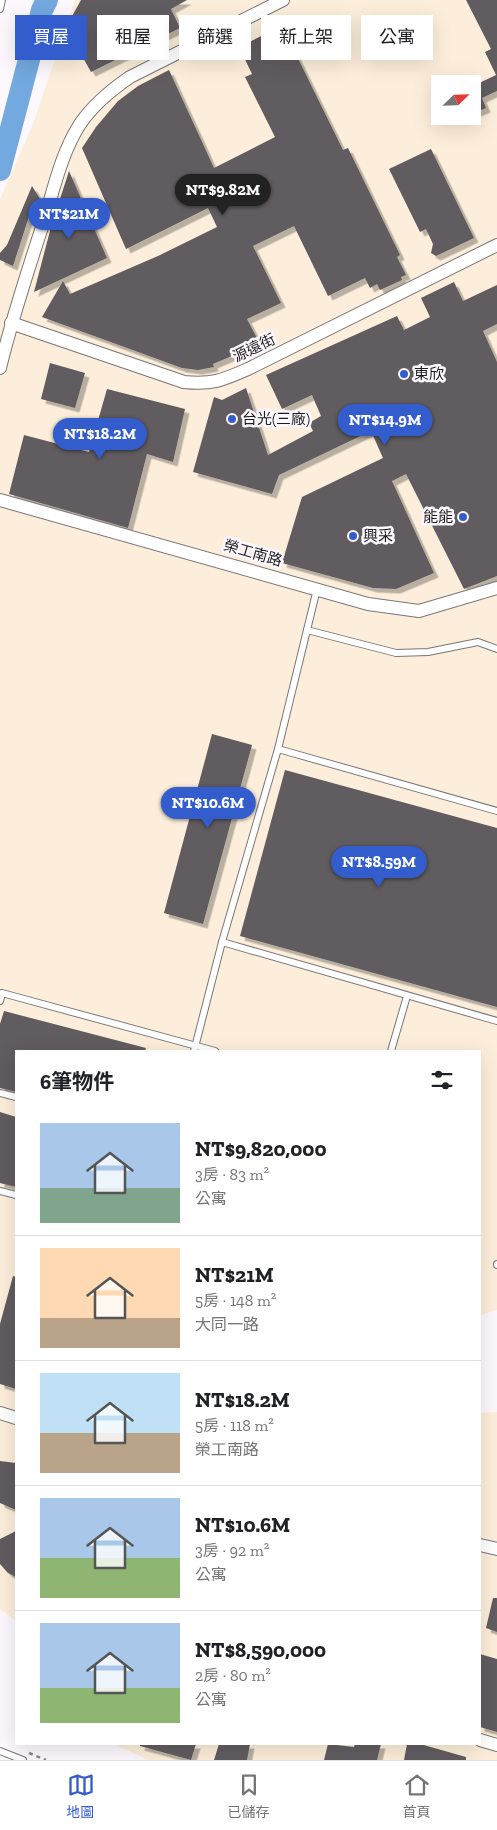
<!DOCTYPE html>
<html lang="zh-TW">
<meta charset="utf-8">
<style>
body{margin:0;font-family:"Zilla Slab","Noto Sans TC",serif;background:#f6f6f6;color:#202124;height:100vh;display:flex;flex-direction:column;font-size:19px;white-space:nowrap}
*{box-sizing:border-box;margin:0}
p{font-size:16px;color:#757577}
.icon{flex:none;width:28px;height:28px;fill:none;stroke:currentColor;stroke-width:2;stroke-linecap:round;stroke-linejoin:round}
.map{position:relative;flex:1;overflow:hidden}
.side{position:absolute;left:15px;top:1050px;width:466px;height:695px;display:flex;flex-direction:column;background:#fff;border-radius:0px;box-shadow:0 5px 20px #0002}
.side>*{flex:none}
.banner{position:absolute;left:15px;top:15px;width:468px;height:45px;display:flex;gap:10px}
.needle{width:32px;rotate:67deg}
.fabs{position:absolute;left:431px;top:75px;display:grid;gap:10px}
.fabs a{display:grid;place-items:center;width:50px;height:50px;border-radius:0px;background:#fff;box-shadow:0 5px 20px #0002;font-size:25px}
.price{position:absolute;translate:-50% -42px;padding:0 11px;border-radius:18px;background:#335dcd;color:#fff;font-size:16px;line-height:32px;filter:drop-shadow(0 1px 2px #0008)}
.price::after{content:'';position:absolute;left:50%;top:30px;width:15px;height:11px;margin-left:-8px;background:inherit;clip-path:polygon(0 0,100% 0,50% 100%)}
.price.on{background:#222;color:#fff}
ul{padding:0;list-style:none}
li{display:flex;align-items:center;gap:15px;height:125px;padding:0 25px}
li+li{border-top:1px solid #e0e0e0}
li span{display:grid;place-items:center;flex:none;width:140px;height:100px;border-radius:0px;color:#555}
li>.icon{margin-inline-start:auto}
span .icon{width:60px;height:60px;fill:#fffc;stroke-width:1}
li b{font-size:21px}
h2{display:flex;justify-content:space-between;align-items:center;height:60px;padding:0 25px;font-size:21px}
.tag{padding:0 18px;border-radius:0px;background:#fff;box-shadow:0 5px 20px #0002;font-size:18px;line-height:45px}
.tag.on{background:#335dcd;color:#fff}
.menu{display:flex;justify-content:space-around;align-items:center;height:70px;border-top:1px solid #e0e0e0;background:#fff;font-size:14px;color:#757577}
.menu a{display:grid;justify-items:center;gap:2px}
.menu .on{color:#335dcd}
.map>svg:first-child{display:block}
</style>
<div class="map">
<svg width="497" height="1760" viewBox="0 0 497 1760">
<defs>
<filter id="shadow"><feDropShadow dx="4.5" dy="4.5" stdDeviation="0" flood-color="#0004"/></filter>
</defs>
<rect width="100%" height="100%" fill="#fcf8fd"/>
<g fill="#fceeda" fill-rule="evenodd">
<path d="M75,0h422v1310l-17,5v-264h-464v570l-16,-12v-1410l33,-75zM440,84h32v32h-32z"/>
<path d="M497,1412v348h-349l-34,-16h366v-331z"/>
</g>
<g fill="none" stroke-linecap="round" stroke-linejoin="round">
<path stroke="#74a9df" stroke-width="22" d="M0,170l42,-160 5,-10"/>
</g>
<g fill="#605c5e" filter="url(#shadow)">
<path d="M81,0h106l-16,9 9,19 -89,44 -25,-45z"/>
<path d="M466,0h31v91l-15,7 4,10 -14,6v-35l3,6 21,-10 -11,-23 6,-3z"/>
<path d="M282,26l61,124 5,-2 52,107 -3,2 9,18 -5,2 1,3 -22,10 -3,-6 -7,4 -5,-10 -37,18 -34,-70 -41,20 28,57 -34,16 13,25 -47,20 1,3 -16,3 -16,-2 -140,-51 21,-36 7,13 88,-38 59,-29 -9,-19 -82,41 -44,-101 14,-21 22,-26 20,-15 31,-16 45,98 61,-31 -30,-60 7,-3 -13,-27z"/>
<path d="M431,149l43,89 -38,18 -5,-3 2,-9 -7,-15 -6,3 -31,-63z"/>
<path d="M69,171l38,87 -73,34 17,-65z"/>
<path d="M32,186l8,13 -8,8 -19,59 -13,-6v-7l7,-8z"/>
<path d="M454,282l9,19 34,-16v39l-14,7 14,31v214l-33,13 -58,-115 -14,7 42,92 -38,16 -23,-1 -91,-25 20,-66 81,-39 -12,-27 -92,44 -7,19 -79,-22 21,-75 8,3 24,-12 22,67 45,-24 -4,-8 12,-7 -9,-21 -30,14 -16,-34 131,-59 7,14 26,-13 -9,-19z"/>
<path d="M50,363l35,10 -10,35 -34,-9z"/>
<path d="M107,389l78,20 -12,53 -26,-8 -19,74 -119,-34 15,-59 65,17z"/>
<path d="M212,734l40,11 -49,179 -39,-11z"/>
<path d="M285,770l212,58v179l-257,-71z"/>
<path d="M4,1011l142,37 -1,3h-129v41l-16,-4v-64z"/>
<path d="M0,1112l16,5v70l-16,-4z"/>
<path d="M13,1276l3,1v112l-16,-5v-60z"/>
<path d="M0,1461l16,2v47l-16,-7z"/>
<path d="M16,1531v46l-8,-4 -8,-9v-25z"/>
<path d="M493,1598h4v34l-11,-4z"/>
<path d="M480,1654l17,5v73l-17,-5z"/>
<path d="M140,1744h56l-5,16 -51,-14z"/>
<path d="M219,1744h31l-3,16h-33z"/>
<path d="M328,1744l26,3 1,-3h26l-4,16h-53z"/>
<path d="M407,1744h13l46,13v3h-62z"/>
</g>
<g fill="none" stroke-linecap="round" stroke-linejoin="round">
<defs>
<g id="lane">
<path d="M0,9l2,-9"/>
<path d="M307,630l89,23 32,-1 50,-10 19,7"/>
<path d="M278,749l219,62"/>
<path d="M222,942l275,79"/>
<path d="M0,1001l2,-8 213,58"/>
<path d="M194,1051l28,-109 56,-193 39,-160"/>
<path d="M391,1051l16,-55"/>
<path d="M0,1093l16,4"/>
<path d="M0,1191l16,4"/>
<path d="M497,1265v-1"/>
<path d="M0,1751l23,9"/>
</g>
<g id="street">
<path d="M11,323l173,59c28,3 39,-2 64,-13l249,-124"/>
<path d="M0,368c12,-50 28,-98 44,-147 10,-33 17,-67 36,-97 13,-19 31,-34 50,-47l153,-77"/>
<path d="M0,500l368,104 51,7 78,-23"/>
<path d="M0,1413l16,5"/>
<path d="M480,1545l17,4"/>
<path d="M480,1740l17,5"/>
</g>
</defs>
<use href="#lane" stroke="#79767a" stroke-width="8"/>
<use href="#street" stroke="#79767a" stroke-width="14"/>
<path stroke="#8a888b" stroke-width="2.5" stroke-dasharray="4 4" stroke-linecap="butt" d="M29,1753l17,7"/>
<use href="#lane" stroke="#fff" stroke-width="6"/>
<use href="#street" stroke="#fff" stroke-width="12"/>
</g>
<g fill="#335dcd" stroke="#fcf8fd" stroke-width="2">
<circle cx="404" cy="374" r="5"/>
<circle cx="232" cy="419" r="5"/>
<circle cx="463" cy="517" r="5"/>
<circle cx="353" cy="536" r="5"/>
</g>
<g text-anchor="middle" stroke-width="5" stroke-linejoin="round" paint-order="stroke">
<g font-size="15" fill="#1d1c1e" stroke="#fcf8fd">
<text transform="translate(254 348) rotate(-26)" y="5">源遠街</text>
<text transform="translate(253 553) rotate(16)" y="5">榮工南路</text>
</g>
<g font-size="15" fill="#1d1c1e" stroke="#fcf8fd" text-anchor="start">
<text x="414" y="379">東欣</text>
<text x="242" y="424">台光(三廠)</text>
<text x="453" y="522" text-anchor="end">能能</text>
<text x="363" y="541">興采</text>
</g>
</g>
</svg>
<div class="fabs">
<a><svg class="needle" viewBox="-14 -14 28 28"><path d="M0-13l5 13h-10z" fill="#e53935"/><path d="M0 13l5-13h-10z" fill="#757577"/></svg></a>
</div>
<b class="price on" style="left:223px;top:216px">NT$9.82M</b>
<b class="price" style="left:69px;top:240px">NT$21M</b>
<b class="price" style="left:385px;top:446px">NT$14.9M</b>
<b class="price" style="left:100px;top:460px">NT$18.2M</b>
<b class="price" style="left:208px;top:829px">NT$10.6M</b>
<b class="price" style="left:379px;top:888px">NT$8.59M</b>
<div class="banner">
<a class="tag on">買屋</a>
<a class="tag">租屋</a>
<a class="tag">篩選</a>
<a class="tag">新上架</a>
<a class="tag">公寓</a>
</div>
<section class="side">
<h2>6筆物件<svg class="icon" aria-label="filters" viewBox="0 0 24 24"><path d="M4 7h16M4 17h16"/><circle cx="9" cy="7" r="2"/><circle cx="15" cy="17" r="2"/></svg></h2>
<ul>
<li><span style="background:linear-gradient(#a9c7e8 65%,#7fa58c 0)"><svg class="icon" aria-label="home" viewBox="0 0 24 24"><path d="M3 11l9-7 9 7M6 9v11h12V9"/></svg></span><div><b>NT$9,820,000</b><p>3房 · 83 m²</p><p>公寓</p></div></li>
<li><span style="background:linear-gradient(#ffd9b3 70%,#b9a48a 0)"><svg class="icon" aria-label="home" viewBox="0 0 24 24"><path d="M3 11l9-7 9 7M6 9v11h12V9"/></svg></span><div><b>NT$21M</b><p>5房 · 148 m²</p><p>大同一路</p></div></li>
<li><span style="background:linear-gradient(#bfe0f5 60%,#b9a48a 0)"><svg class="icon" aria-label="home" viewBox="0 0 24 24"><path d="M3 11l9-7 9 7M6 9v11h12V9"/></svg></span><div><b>NT$18.2M</b><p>5房 · 118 m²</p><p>榮工南路</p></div></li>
<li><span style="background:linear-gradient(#a9c7e8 60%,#8fb573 0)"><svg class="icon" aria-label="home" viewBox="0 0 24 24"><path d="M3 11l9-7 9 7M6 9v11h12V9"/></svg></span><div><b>NT$10.6M</b><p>3房 · 92 m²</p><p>公寓</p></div></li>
<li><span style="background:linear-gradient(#a9c7e8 65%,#8fb573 0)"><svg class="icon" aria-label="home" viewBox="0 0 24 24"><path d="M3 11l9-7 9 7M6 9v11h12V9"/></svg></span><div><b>NT$8,590,000</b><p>2房 · 80 m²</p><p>公寓</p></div></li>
</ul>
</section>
</div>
<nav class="menu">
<a class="on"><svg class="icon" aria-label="map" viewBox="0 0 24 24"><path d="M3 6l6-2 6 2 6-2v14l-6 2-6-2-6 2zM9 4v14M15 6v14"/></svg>地圖</a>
<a><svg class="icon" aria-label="saved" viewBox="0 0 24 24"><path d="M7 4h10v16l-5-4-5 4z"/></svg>已儲存</a>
<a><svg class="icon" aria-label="home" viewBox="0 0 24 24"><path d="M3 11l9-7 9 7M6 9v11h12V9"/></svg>首頁</a>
</nav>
